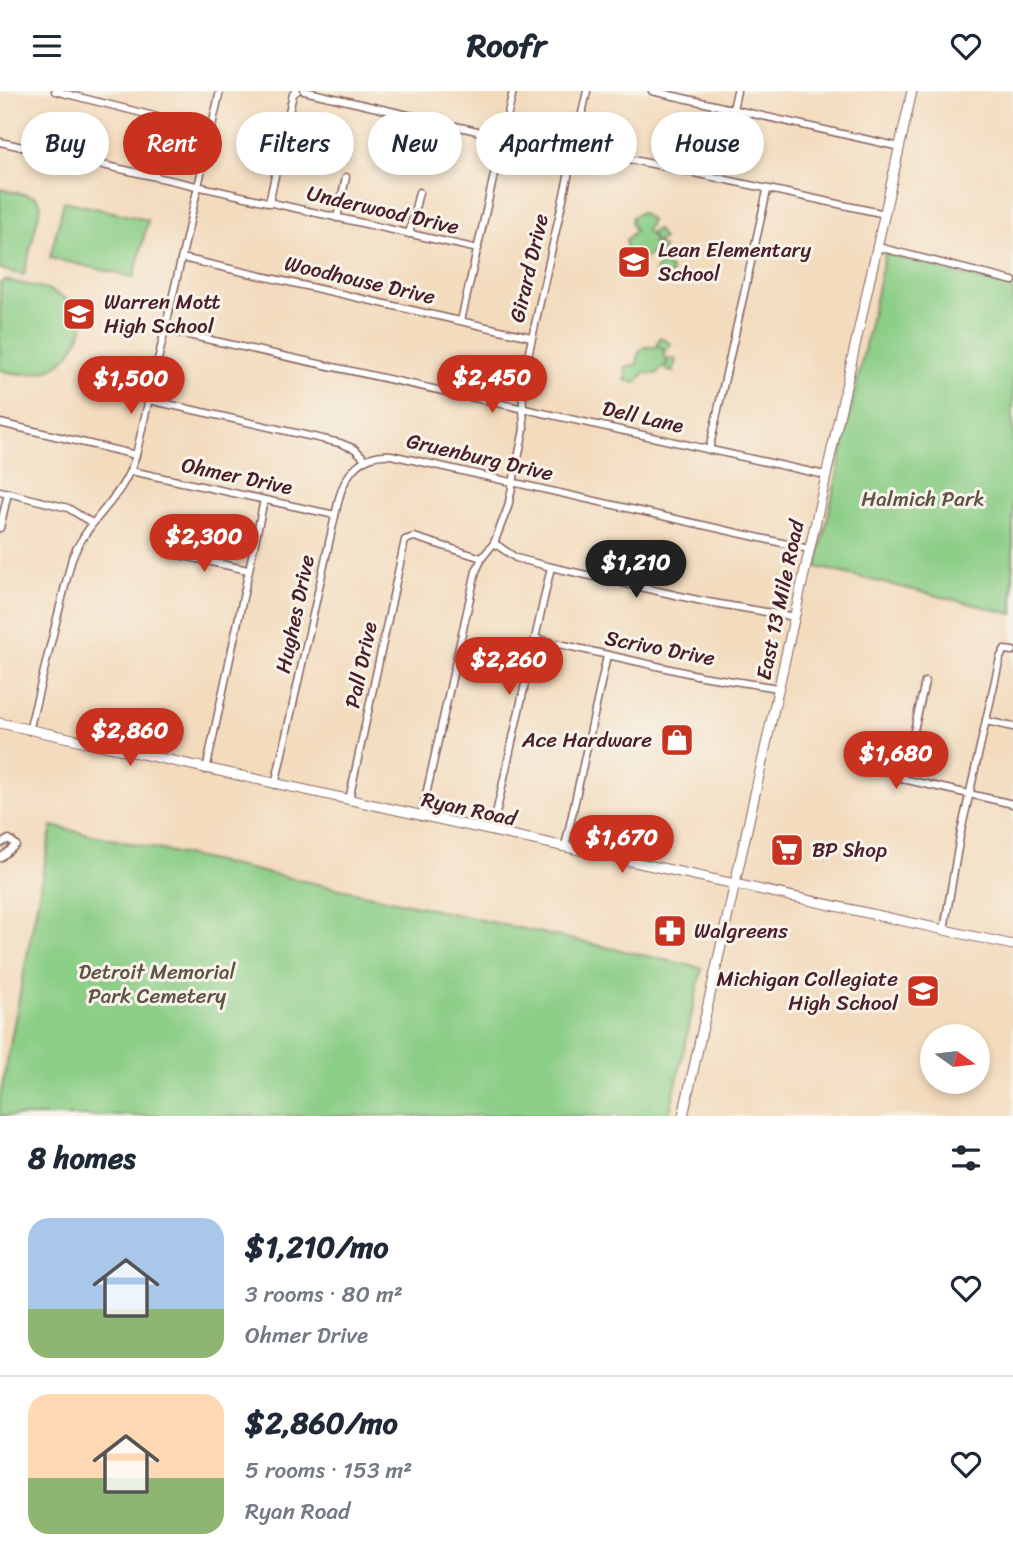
<!DOCTYPE html>
<meta charset="utf-8">
<style>
body{margin:0;font-family:Sriracha,sans-serif;background:#f6f6f7;color:#1f2937;height:100vh;display:flex;flex-direction:column;font-size:26px;white-space:nowrap}
*{box-sizing:border-box;margin:0}
p{font-size:23px;color:#747a83}
.icon{flex:none;width:38px;height:38px;fill:none;stroke:currentColor;stroke-width:2;stroke-linecap:round;stroke-linejoin:round}
.map{position:relative;height:1025px;overflow:hidden}
.details{display:flex;flex-direction:column;background:#fff;flex:1}
.details>*{flex:none}
.banner{position:absolute;left:21px;top:21px;width:971px;height:63px;display:flex;gap:14px}
.needle{width:46px;rotate:104deg}
.tools{position:absolute;left:920px;top:933px;display:grid;gap:14px}
.tools a{display:grid;place-items:center;width:70px;height:70px;border-radius:50%;background:#fff;box-shadow:0 4px 10px #0003;font-size:35px}
.price{position:absolute;translate:-50% -60px;padding:0 16px;border-radius:24px;background:#c8321e;color:#fff;font-size:23px;line-height:46px;filter:drop-shadow(0 2px 4px #0008)}
.price::after{content:'';position:absolute;left:50%;top:42px;width:21px;height:16px;margin-left:-10px;background:inherit;clip-path:polygon(0 0,100% 0,50% 100%)}
.price.active{background:#222;color:#fff}
ul{padding:0;list-style:none}
li{display:flex;align-items:center;gap:21px;height:175px;padding:0 28px}
li+li{border-top:2px solid #e0e1e3}
li span{display:grid;place-items:center;flex:none;width:196px;height:140px;border-radius:21px;color:#555}
li>.icon{margin-inline-start:auto}
span .icon{width:84px;height:84px;fill:#fffc;stroke-width:1}
li b{font-size:30px}
h2{display:flex;justify-content:space-between;align-items:center;height:84px;padding:0 28px;font-size:30px}
.tag{padding:0 24px;border-radius:32px;background:#fff;box-shadow:0 4px 10px #0003;font-size:24px;line-height:63px}
.tag.active{background:#c8321e;color:#fff}
header{display:flex;justify-content:space-between;align-items:center;height:91px;padding:0 28px;background:#fff;font-size:32px;font-weight:700}
.map>svg:first-child{display:block}
</style>
<header><svg class="icon" aria-label="menu" viewBox="0 0 24 24"><path d="M4 6h16M4 12h16M4 18h16"/></svg>Roofr<svg class="icon" aria-label="heart" viewBox="0 0 24 24"><path d="M12 20l-8-8c-3-5 5-10 8-4 3-6 11-1 8 4z"/></svg></header>
<div class="map">
<svg width="1013" height="1025" viewBox="0 0 1013 1025">
<rect width="100%" height="100%" fill="#f7f3e8"/>
<filter id="ink" filterUnits="userSpaceOnUse"><feTurbulence type="fractalNoise" baseFrequency=".0143" numOctaves="2"/><feDisplacementMap in="SourceGraphic" scale="14" xChannelSelector="R" yChannelSelector="G"/><feConvolveMatrix kernelMatrix="1 2 1 2 8 2 1 2 1" color-interpolation-filters="sRGB"/></filter>
<filter id="wash" filterUnits="userSpaceOnUse"><feTurbulence type="fractalNoise" baseFrequency=".00686" numOctaves="4" result="noise"/><feDisplacementMap in="SourceGraphic" scale="28" xChannelSelector="R" yChannelSelector="G"/><feGaussianBlur stdDeviation="1.57" result="paint"/><feColorMatrix in="noise" values="0 0 0 0 0 0 0 0 0 0 0 0 0 0 0 0 0 1.4 0 .05"/><feComposite in="paint" operator="in"/></filter>
<g filter="url(#wash)">
<rect width="100%" height="100%" fill="#f3dbbd"/>
<g fill="#8bce86" stroke="#6a7658" stroke-width="2">
<path d="M0,98l36,8 5,8 -17,70 -24,-6z"/>
<path d="M64,110l84,19 -14,57 -84,-19z"/>
<path d="M641,121l10,8 -5,11 7,7 -2,-6 6,-3 6,10 -6,4 -4,-4 1,11 4,-5 6,3 -4,11 -7,-3 1,-5 -9,8h-11l-8,-9v-10l9,-9 -4,-8 1,-6z"/>
<path d="M885,163l128,34v326l-196,-47z"/>
<circle cx="663" cy="182" r="8"/>
<path d="M5,189l42,9 40,21c-10,49 -35,74 -87,60v-87z"/>
<path d="M660,246l11,7 -5,7 -4,-3 5,15 2,-5 7,2 -3,12 -7,-2v-5l-10,9 -12,-1 -8,10 -11,-3 1,-13 11,-3 2,-12 5,-5h16l-3,-3z"/>
<path d="M52,735l650,142 -33,148h-669v-19z"/>
</g>
</g>
<g filter="url(#ink)">
<g fill="none" stroke-linecap="round" stroke-linejoin="round">
<defs>
<g id="street">
<path d="M55,0l103,26 4,17 -8,42"/>
<path d="M304,0l199,46"/>
<path d="M652,0l248,56"/>
<path d="M733,18l4,-18"/>
<path d="M0,51l478,107"/>
<path d="M573,56l312,67"/>
<path d="M269,112l24,-109 4,-3"/>
<path d="M337,127l9,-41"/>
<path d="M409,143l10,-42"/>
<path d="M878,156l135,34"/>
<path d="M182,167l349,79"/>
<path d="M461,230l52,-230"/>
<path d="M165,239l660,145"/>
<path d="M149,309l191,43 15,6 10,10"/>
<path d="M0,332l136,32"/>
<path d="M709,359l58,-259"/>
<path d="M131,380l204,44"/>
<path d="M0,400l68,17 24,15"/>
<path d="M0,437l8,-35"/>
<path d="M494,452l22,15 35,9 151,34 93,16"/>
<path d="M166,461l82,18"/>
<path d="M537,548l164,37 77,12"/>
<path d="M925,591l-22,97 110,25"/>
<path d="M986,630l27,6"/>
<path d="M29,640l43,-173c17,-41 50,-57 64,-103l84,-364"/>
<path d="M206,679l58,-270"/>
<path d="M275,694l64,-287c7,-26 23,-45 52,-43l418,94"/>
<path d="M349,709l56,-260 9,-3 68,21"/>
<path d="M421,726l55,-246 6,-13 12,-15 14,-36 16,-78 -2,-46 65,-292"/>
<path d="M492,741l59,-265"/>
<path d="M0,753l9,-5 7,6 -16,13"/>
<path d="M565,756l42,-191"/>
<path d="M944,839l16,-94 40,-178 4,-8 9,1"/>
</g>
<g id="secondary">
<path d="M0,632l1013,222"/>
<path d="M683,1025l229,-1025"/>
</g>
</defs>
<use href="#street" stroke="#85615e" stroke-width="9"/>
<use href="#secondary" stroke="#85615e" stroke-width="11"/>
<use href="#street" stroke="#fff" stroke-width="6"/>
<use href="#secondary" stroke="#fff" stroke-width="9"/>
</g>
</g>
<defs>
<symbol id="school-square" viewBox="-11 -11 22 22"><rect x="-9" y="-9" width="18" height="18" rx="4" fill="#c8321e" stroke="#f7f3e8"/><path d="M0-5L7-2L0 1L-7-2ZM-4 1L0 2.5L4 1V4Q0 6-4 4Z" fill="#fff"/></symbol>
<symbol id="shop-square" viewBox="-11 -11 22 22"><rect x="-9" y="-9" width="18" height="18" rx="4" fill="#c8321e" stroke="#f7f3e8"/><path d="M-5-2.5h2.3a2.7 3.5 0 0 1 5.4 0H5L5.5 6h-11ZM-1.5-2.5h3a1.5 2.3 0 0 0-3 0Z" fill="#fff"/></symbol>
<symbol id="supermarket-square" viewBox="-11 -11 22 22"><rect x="-9" y="-9" width="18" height="18" rx="4" fill="#c8321e" stroke="#f7f3e8"/><path d="M-6-5.5h2.5l.6 2H6L4.5 2H-2.5L-4.4-4H-6ZM-1.5 3.2a1.3 1.3 0 1 0 .1 0ZM3 3.2a1.3 1.3 0 1 0 .1 0Z" fill="#fff"/></symbol>
<symbol id="pharmacy-square" viewBox="-11 -11 22 22"><rect x="-9" y="-9" width="18" height="18" rx="4" fill="#c8321e" stroke="#f7f3e8"/><path d="M-2-6h4v4h4v4h-4v4h-4v-4h-4v-4h4Z" fill="#fff"/></symbol>
</defs>
<g fill-rule="evenodd">
<use href="#school-square" x="615" y="152" width="38" height="38"/>
<use href="#school-square" x="60" y="204" width="38" height="38"/>
<use href="#shop-square" x="658" y="630" width="38" height="38"/>
<use href="#supermarket-square" x="768" y="740" width="38" height="38"/>
<use href="#pharmacy-square" x="651" y="821" width="38" height="38"/>
<use href="#school-square" x="904" y="881" width="38" height="38"/>
</g>
<g text-anchor="middle" stroke-width="6" stroke-linejoin="round" paint-order="stroke">
<g font-size="21" fill="#4a1f2b" stroke="#f7f3e8">
<text transform="translate(383 119) rotate(13)" y="7">Underwood Drive</text>
<text transform="translate(529 177) rotate(-77)" y="7">Girard Drive</text>
<text transform="translate(360 189) rotate(13)" y="7">Woodhouse Drive</text>
<text transform="translate(643 326) rotate(13)" y="7">Dell Lane</text>
<text transform="translate(480 366) rotate(13)" y="7">Gruenburg Drive</text>
<text transform="translate(237 385) rotate(12)" y="7">Ohmer Drive</text>
<text transform="translate(780 509) rotate(-78)" y="7">East 13 Mile Road</text>
<text transform="translate(295 523) rotate(-78)" y="7">Hughes Drive</text>
<text transform="translate(660 557) rotate(11)" y="7">Scrivo Drive</text>
<text transform="translate(361 574) rotate(-78)" y="7">Pall Drive</text>
<text transform="translate(469 718) rotate(12)" y="7">Ryan Road</text>
</g>
<g font-size="21" fill="#4a1f2b" stroke="#f7f3e8" text-anchor="start">
<text x="658" y="166">Lean Elementary<tspan x="658" dy="24">School</tspan></text>
<text x="104" y="218">Warren Mott<tspan x="104" dy="24">High School</tspan></text>
<text x="652" y="656" text-anchor="end">Ace Hardware</text>
<text x="812" y="766">BP Shop</text>
<text x="694" y="847">Walgreens</text>
<text x="898" y="895" text-anchor="end">Michigan Collegiate<tspan x="898" dy="24">High School</tspan></text>
</g>
<g font-size="21" fill="#5e5446" stroke="#f7f3e8">
<text x="923" y="415">Halmich Park</text>
<text x="157" y="888">Detroit Memorial<tspan x="157" dy="24">Park Cemetery</tspan></text>
</g>
</g>
</svg>
<div class="tools">
<a><svg class="needle" viewBox="-14 -14 28 28"><path d="M0-13l5 13h-10z" fill="#e53935"/><path d="M0 13l5-13h-10z" fill="#747a83"/></svg></a>
</div>
<b class="price" style="left:492px;top:324px">$2,450</b>
<b class="price" style="left:131px;top:325px">$1,500</b>
<b class="price" style="left:204px;top:483px">$2,300</b>
<b class="price active" style="left:636px;top:509px">$1,210</b>
<b class="price" style="left:509px;top:606px">$2,260</b>
<b class="price" style="left:130px;top:677px">$2,860</b>
<b class="price" style="left:896px;top:700px">$1,680</b>
<b class="price" style="left:622px;top:784px">$1,670</b>
<div class="banner">
<a class="tag">Buy</a>
<a class="tag active">Rent</a>
<a class="tag">Filters</a>
<a class="tag">New</a>
<a class="tag">Apartment</a>
<a class="tag">House</a>
</div>
</div>
<section class="details">
<h2>8 homes<svg class="icon" aria-label="filters" viewBox="0 0 24 24"><path d="M4 7h16M4 17h16"/><circle cx="9" cy="7" r="2"/><circle cx="15" cy="17" r="2"/></svg></h2>
<ul>
<li><span style="background:linear-gradient(#a9c7e8 65%,#8fb573 0)"><svg class="icon" aria-label="home" viewBox="0 0 24 24"><path d="M3 11l9-7 9 7M6 9v11h12V9"/></svg></span><div><b>$1,210/mo</b><p>3 rooms · 80 m²</p><p>Ohmer Drive</p></div><svg class="icon" aria-label="heart" viewBox="0 0 24 24"><path d="M12 20l-8-8c-3-5 5-10 8-4 3-6 11-1 8 4z"/></svg></li>
<li><span style="background:linear-gradient(#ffd9b3 60%,#8fb573 0)"><svg class="icon" aria-label="home" viewBox="0 0 24 24"><path d="M3 11l9-7 9 7M6 9v11h12V9"/></svg></span><div><b>$2,860/mo</b><p>5 rooms · 153 m²</p><p>Ryan Road</p></div><svg class="icon" aria-label="heart" viewBox="0 0 24 24"><path d="M12 20l-8-8c-3-5 5-10 8-4 3-6 11-1 8 4z"/></svg></li>
</ul>
</section>
